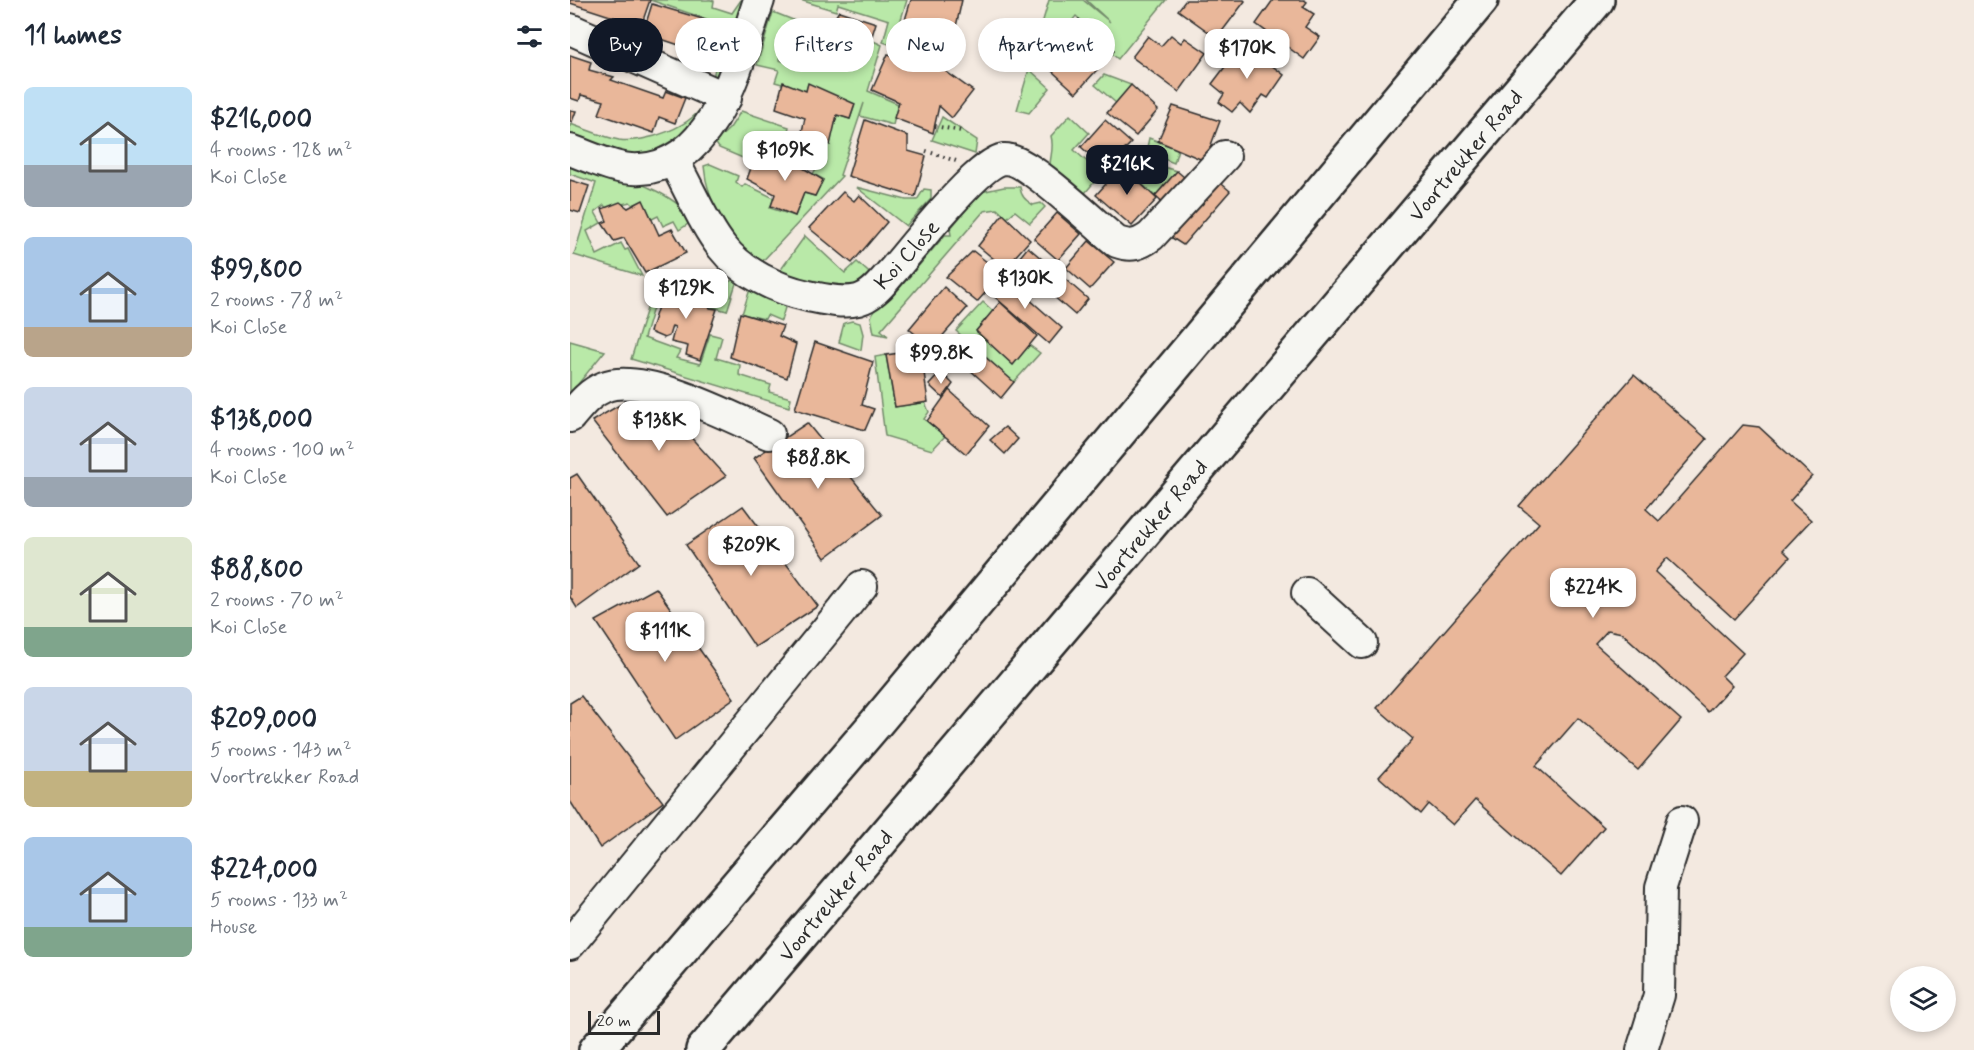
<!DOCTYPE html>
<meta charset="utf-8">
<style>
body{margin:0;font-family:Mynerve,sans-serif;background:#f6f6f7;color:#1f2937;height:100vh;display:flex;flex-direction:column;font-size:22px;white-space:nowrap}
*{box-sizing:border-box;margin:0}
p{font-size:20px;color:#747a83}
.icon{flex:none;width:33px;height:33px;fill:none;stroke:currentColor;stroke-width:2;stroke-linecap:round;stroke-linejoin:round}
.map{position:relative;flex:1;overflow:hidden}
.panel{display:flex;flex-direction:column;background:#fff;width:570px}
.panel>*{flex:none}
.banner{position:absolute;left:18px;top:18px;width:570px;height:54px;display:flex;gap:12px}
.tools{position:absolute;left:1320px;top:966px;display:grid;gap:12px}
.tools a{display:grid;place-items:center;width:66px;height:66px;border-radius:50%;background:#fff;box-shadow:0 3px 9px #0003;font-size:30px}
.scale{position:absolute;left:18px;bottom:15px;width:72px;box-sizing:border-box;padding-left:6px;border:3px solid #2b2b2b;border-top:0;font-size:16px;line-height:21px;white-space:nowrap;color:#2b2b2b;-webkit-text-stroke:4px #f6f6f2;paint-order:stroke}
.price{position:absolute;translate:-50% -51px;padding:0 14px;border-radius:12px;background:#fff;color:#222;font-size:20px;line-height:39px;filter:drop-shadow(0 2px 3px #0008)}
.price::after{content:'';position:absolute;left:50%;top:36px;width:18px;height:14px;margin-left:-9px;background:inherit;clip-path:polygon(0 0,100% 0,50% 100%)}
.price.current{background:#111827;color:#fff}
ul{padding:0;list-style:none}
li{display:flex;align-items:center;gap:18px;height:150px;padding:0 24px}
li span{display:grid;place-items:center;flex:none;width:168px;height:120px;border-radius:9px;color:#555}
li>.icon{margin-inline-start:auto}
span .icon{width:72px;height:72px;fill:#fffc;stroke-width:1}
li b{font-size:26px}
h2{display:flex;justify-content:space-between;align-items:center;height:72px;padding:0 24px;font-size:26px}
.pill{padding:0 21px;border-radius:27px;background:#fff;box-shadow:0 3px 9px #0003;font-size:21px;line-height:54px}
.pill.current{background:#111827;color:#fff}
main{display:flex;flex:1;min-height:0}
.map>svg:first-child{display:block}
</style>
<main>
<section class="panel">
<h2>11 homes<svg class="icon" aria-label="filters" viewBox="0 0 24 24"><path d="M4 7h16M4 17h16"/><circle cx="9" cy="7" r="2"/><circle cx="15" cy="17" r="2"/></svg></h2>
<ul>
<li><span style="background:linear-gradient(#bfe0f5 65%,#9aa5b1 0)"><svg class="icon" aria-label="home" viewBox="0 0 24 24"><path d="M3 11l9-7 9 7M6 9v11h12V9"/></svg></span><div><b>$216,000</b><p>4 rooms · 128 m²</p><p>Koi Close</p></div></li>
<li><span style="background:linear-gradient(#a9c7e8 75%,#b9a48a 0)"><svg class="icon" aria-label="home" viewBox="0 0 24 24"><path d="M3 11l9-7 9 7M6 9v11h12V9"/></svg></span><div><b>$99,800</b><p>2 rooms · 78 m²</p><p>Koi Close</p></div></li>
<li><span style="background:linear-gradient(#c9d6e8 75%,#9aa5b1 0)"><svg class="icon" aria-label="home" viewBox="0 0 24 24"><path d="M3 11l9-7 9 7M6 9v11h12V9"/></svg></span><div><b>$138,000</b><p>4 rooms · 100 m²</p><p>Koi Close</p></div></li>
<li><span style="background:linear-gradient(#dfe7d0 75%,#7fa58c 0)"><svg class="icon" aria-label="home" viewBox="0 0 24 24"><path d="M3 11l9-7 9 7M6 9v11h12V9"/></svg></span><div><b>$88,800</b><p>2 rooms · 70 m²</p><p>Koi Close</p></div></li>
<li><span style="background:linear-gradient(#c9d6e8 70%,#c2b280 0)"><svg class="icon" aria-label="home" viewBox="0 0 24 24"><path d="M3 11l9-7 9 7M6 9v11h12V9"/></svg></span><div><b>$209,000</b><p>5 rooms · 143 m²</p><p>Voortrekker Road</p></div></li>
<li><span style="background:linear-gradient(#a9c7e8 75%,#7fa58c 0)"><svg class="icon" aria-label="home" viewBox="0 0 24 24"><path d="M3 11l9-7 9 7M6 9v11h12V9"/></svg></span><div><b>$224,000</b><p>5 rooms · 133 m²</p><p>House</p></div></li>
</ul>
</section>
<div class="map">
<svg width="1404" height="1050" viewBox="0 0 1404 1050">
<rect width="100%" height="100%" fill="#f3e9e0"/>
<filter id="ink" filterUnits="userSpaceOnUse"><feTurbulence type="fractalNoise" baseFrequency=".0167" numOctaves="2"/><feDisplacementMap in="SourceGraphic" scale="12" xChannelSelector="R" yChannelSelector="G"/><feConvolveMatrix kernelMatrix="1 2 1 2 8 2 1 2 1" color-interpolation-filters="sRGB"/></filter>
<g filter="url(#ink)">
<g fill="#b9e9a8" stroke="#728a6a" stroke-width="1.5">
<path d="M80,0h61l3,1 -1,6 19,6 9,-13h13l-28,87 -14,-3 3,-16 5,2 13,-42z"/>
<path d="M230,0h107l-10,32 9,2 -5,14 -18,-6 6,-22 -51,-16 -2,7z"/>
<path d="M479,0h34l27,22 -24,-22h80l-48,59 -7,-6 2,-3 -37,-34 -39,47 -5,-5z"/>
<path d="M203,12l25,10 -3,9 -7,-2 -9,31 28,9 5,-18 37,11 7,-23 13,3 2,-2 11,5 -14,46 30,13 -5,21 -33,-9 4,-13 -24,72 2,1 -84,90c-28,-25 -51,-62 -54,-100l6,-2 28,12 -2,6 6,5 3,-3 29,14 -4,10 25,8 9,-23 11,3 8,-17 -10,-5 4,-7 -40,-14 -4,11 -25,-11 -3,6 -26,-11 -4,-6 15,-14 11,-17 48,16 -1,4 41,13 8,-29 13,4 5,-14 -47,-21 -2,7 -31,-9 4,-12 -22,-5z"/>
<path d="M459,69l21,19 -21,25 -12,-3z"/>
<path d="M534,75l27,10 -15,18 -21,-18z"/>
<path d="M135,101l-1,22 -61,34 -25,-2 -48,-15v-16c16,5 33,13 49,16 26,4 76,-14 86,-39z"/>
<path d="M500,115l19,18 -15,17 27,24 -21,25c-9,-8 -31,-21 -30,-35 1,-11 4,-17 1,-28z"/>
<path d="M372,117l35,23 -2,14 -43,-14z"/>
<path d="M579,138l29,11 -4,14 -28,-11z"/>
<path d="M561,151l8,8 38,12 -22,25 -33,-30z"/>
<path d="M0,162c43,14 95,22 124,58l-15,10 -5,-9 -11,5 -5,-10 -6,3 -9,-18 -10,4 -3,-3 -24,6 -2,-3 -9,7 6,11 -14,8 10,24 24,-12 4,7 3,-1 14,27 -68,-21 22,-72 -26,-9z"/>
<path d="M286,187l50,13h11l7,-11 7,1v9l-25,27z"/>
<path d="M434,187h16c1,10 6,13 13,18l8,-2 4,4 -15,16 -15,-12 -8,7 -10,-9 -13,2 -103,119 7,6 -14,-3 -3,-16 5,-11 15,-8 54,-63h6l-1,-6 31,-37z"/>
<path d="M235,236l40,37 12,-11 20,18 -17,12 -83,-17z"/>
<path d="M168,277l-11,34 -18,-5 -5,-11z"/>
<path d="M181,286l36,15 -6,20 -14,-6 -2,4 -23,-5z"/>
<path d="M93,289l4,6 -12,6 -11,37 36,13 -4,7 24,6 10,-30 12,3 -6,21 24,7 -1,10 32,10 -2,7 22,6 -2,9 -158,-48 20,-63z"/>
<path d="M413,302l10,9 -17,20 37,34 16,-20 11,8 -26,29 -58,-51z"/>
<path d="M282,321l8,2 3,11 -2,16 -22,-8 5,-19z"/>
<path d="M0,341l35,10 -35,43z"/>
<path d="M316,355l9,52 30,-5 4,10 -5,7 21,17 -13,14 -47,-14 -10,-79z"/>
</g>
<g fill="#e9b79a" stroke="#2b2b2b" stroke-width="1.5">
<path d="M0,0h80l-9,26 -71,-23z"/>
<path d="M341,0h51l-7,31 -16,-7 -6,19 -32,-10z"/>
<path d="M616,0h58l1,1 -28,37 -39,-28z"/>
<path d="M703,0h31l3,2 -4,5 11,7 -9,13 15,10 -16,22 -48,-35z"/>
<path d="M82,4l81,24 -9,32 -81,-27z"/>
<path d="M269,11l37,12 -6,19 -14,-3 -7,23 -37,-11 -3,12 -28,-7 10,-26 22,8 7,-20 13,3z"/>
<path d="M509,19l35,32 -38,42 -34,-31z"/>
<path d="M601,35l10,8 4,-5 22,15 -28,39 -47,-35 16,-21 13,10z"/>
<path d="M673,43l41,32 -16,23 -5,-3 -13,18 -10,-10 -8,9 -13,-10 5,-8 -12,-10z"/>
<path d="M318,54l57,17 28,20 -21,27 -13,-12 -6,27 -39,-15 5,-16 -27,-12z"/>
<path d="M0,55l21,7 -2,8 25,7 -3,3 52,18 3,-7 19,7 -10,25 -16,-6 -5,16 -55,-19 5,-13 -23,-6 -2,6 -9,-3z"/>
<path d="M213,82l23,9 2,-8 47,21 -5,15 -13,-4 -7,30 -29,-9 4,-18 -29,-10z"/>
<path d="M561,85l27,25 -22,26 -29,-23z"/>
<path d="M603,106l47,15 -15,40 -47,-20z"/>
<path d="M0,110l6,1 -4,11 -2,-1z"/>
<path d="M295,120l43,16v15l18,5 -11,41 -67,-21z"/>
<path d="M535,120l26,23 -25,26 -25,-22z"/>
<path d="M207,152l46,28 -8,16 -11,-3 -9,23 -24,-10 4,-12 -28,-15 8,-22 18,7z"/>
<path d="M552,166l35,33 -25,27 -36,-31z"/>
<path d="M607,171l14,12 -23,25 -13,-12z"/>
<path d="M646,179l14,12 -47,54 -14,-9z"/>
<path d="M0,180l19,6 -9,27 -10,-3z"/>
<path d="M273,192l11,9 5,-6 28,27 -35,41 -43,-35z"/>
<path d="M73,200l16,35 13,-6 14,24 -41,20 -21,-35 -10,3 -12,-18 5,-2 -5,-12 18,-7 8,6z"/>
<path d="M487,213l24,21 -23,26 -24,-21z"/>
<path d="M433,214l27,26 -25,28 -27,-22z"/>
<path d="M519,241l25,21 -24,27 -24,-21z"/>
<path d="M458,247l60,52 -13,16 -60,-52z"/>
<path d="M403,251l29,23 -25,28 -31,-25z"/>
<path d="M432,275l60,53 -13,16 -60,-52z"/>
<path d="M127,282l13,26 7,1 -17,51 -14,-5 2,-9 -17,-4 4,-15 -3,-1 -3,10 -5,2 -14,-6 9,-29z"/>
<path d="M374,287l23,21 -35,40 -23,-19z"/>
<path d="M430,302l37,34 -24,29 -37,-34z"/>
<path d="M170,313l43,13 -4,10 17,8 -9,34 -57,-21z"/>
<path d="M390,335l54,47 -13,16 -54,-49z"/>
<path d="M245,342l58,20 -11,43 12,4 -9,21 -70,-21z"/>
<path d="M351,350l7,52 -33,5 -9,-52z"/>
<path d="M371,372l12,12 -10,14 -14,-13z"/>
<path d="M1064,375l73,64 -61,70 13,12 84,-96 16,2 53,49 -22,25 21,19 -28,30 7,7 -56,62 -67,-61 -12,14 88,81 -21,23 10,10 -24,26 -86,-79 -14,-3 -13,14 86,76 -43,50 -60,-52 -42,48 68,61 -43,49 -86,-76 -22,25 -24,-21 -8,10 -42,-37 34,-38 -36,-31 162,-185 -20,-17z"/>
<path d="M77,389l79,87 -59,41 -75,-96z"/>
<path d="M379,390l40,36 -23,28 -39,-33z"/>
<path d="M237,423l75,92 -57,43 -71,-100z"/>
<path d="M435,427l13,12 -13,15 -15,-14z"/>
<path d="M7,474l62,89 -62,45 -7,-11v-119z"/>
<path d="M173,506l75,100 -63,41 -69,-102z"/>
<path d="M86,588l78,110 -59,42 -79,-119z"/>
<path d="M11,696l82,106 -63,46 -30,-47v-98z"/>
</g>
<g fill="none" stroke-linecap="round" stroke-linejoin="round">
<defs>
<g id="minor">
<path d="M0,29l156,69"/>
<path d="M0,150c21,7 48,21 70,19 77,-4 99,-111 119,-169"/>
<path d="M103,160c15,26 31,65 49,87 20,26 55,42 86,49 15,3 34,8 50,4 16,-4 27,-21 37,-32 19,-22 84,-106 109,-109 23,-2 92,67 113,83 14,5 22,3 34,-6l74,-80"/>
<path d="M0,417c10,-12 19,-24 34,-30 39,-16 127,30 165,47"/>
<path d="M737,593l55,50"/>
<path d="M0,944l292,-358"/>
<path d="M1072,1050l17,-55 2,-108 21,-66"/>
</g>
<g id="major">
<path d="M26,1050l280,-327 605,-723"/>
<path d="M133,1050l894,-1050"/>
</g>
</defs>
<use href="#minor" stroke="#2b2b2b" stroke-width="34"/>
<use href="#major" stroke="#2b2b2b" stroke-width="38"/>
<g stroke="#2b2b2b" stroke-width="4" stroke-dasharray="1.5 4.5" stroke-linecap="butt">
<path d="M365,126l26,5 2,-2"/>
<path d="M356,151l30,10"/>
</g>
<use href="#minor" stroke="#f6f6f2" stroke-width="30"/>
<use href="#major" stroke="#f6f6f2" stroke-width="33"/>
</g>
</g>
<g text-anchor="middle" stroke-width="4.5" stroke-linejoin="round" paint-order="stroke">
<g font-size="22" fill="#2b2b2b" stroke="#f6f6f2">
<text transform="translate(895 155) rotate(-50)" y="8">Voortrekker Road</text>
<text transform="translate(336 254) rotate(-48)" y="8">Koi Close</text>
<text transform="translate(580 525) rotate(-50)" y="8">Voortrekker Road</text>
<text transform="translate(265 895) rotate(-50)" y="8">Voortrekker Road</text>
</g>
</g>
</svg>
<div class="tools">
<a><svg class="icon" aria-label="layers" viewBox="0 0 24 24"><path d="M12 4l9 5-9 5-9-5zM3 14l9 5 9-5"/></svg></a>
</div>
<div class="scale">20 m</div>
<b class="price" style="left:677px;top:80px">$170K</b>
<b class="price" style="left:215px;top:182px">$109K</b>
<b class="price current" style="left:557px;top:196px">$216K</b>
<b class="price" style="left:455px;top:310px">$130K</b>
<b class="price" style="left:116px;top:320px">$129K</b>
<b class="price" style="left:371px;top:385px">$99.8K</b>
<b class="price" style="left:89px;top:452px">$138K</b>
<b class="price" style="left:248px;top:490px">$88.8K</b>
<b class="price" style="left:181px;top:577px">$209K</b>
<b class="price" style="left:1023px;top:619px">$224K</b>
<b class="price" style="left:95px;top:663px">$111K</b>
<div class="banner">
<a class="pill current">Buy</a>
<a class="pill">Rent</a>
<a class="pill">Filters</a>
<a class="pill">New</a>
<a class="pill">Apartment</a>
</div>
</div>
</main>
